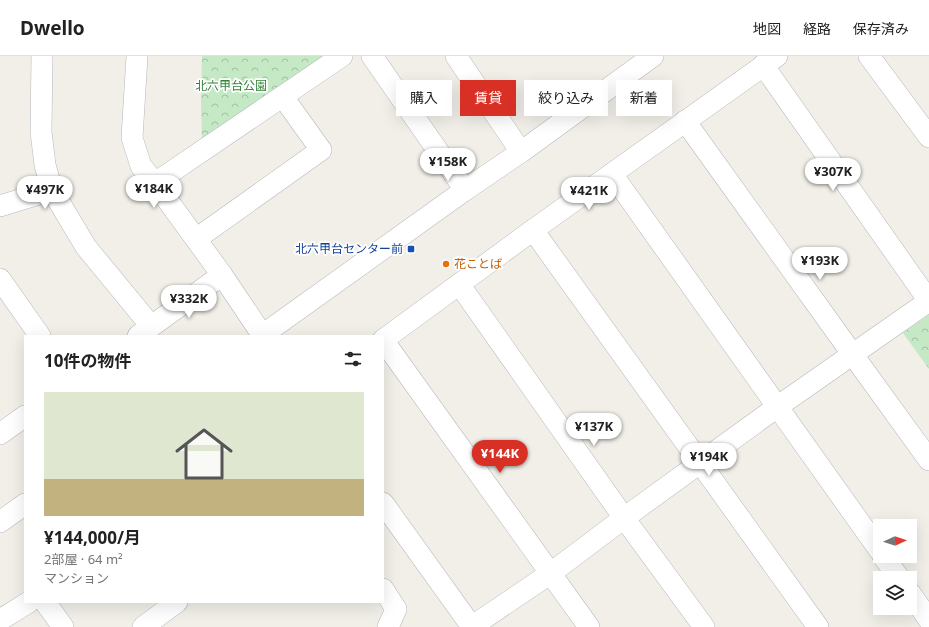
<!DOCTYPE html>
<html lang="ja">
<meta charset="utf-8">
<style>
body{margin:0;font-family:"Noto Sans","Noto Sans JP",sans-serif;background:#f6f6f6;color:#222;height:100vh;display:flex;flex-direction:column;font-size:15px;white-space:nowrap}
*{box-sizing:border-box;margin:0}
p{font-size:13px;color:#767676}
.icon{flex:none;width:22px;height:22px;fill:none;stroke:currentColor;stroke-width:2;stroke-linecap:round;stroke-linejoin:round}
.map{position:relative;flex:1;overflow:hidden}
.sheet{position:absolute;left:24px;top:279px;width:360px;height:268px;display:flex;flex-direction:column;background:#fff;border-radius:0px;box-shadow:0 4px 16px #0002}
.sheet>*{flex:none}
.guide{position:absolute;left:396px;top:24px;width:380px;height:36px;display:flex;gap:8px}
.needle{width:26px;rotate:87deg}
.fabs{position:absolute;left:873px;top:463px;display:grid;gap:8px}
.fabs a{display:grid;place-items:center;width:44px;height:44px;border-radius:0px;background:#fff;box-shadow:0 4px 16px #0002;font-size:20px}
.price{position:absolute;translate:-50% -34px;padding:0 9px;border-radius:14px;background:#fff;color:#222;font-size:13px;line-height:26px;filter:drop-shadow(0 1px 2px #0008)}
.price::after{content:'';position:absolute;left:50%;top:24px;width:12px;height:9px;margin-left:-6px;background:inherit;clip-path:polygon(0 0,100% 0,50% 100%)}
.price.on{background:#d93025;color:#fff}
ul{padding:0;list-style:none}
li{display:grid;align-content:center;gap:8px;height:212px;padding:0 20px}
li span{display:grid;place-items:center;height:124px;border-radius:0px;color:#555}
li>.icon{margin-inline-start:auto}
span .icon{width:72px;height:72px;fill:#fffc;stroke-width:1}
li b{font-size:17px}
h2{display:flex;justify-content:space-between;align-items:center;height:48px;padding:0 20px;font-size:17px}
.tag{padding:0 14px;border-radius:0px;background:#fff;box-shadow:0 4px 16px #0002;font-size:14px;line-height:36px}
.tag.on{background:#d93025;color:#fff}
header{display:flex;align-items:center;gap:24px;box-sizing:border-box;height:56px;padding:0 20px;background:#fff;border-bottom:1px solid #e0e0e0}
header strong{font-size:19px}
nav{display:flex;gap:22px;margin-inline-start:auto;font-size:14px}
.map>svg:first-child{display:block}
</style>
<header>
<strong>Dwello</strong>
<nav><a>地図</a><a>経路</a><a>保存済み</a></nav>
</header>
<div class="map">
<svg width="929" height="571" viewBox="0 0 929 571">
<defs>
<pattern id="park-crowns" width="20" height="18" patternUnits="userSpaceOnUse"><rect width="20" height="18" fill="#c5e8c5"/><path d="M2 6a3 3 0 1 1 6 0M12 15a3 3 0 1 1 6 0" fill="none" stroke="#a3c0a4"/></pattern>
</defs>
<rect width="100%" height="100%" fill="#f1efe8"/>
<g fill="url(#park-crowns)">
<path d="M202,0h126l-126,86 -1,-42z"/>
<path d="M929,259v54l-26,-36z"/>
</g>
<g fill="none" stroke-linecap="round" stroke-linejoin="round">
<defs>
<g id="minor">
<path d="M42,0l-1,76 4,33 7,25 34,57 65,79"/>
<path d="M137,0l-5,82 9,28 14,17 67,92 41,61"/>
<path d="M372,0l93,134"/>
<path d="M456,0l65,96"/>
<path d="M869,0l60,81"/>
<path d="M763,9l166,236"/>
<path d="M685,65l168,234 76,105"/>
<path d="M612,118l268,377"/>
<path d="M155,127l187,-127"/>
<path d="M0,150l52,-16"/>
<path d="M533,174l285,397"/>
<path d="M196,183l125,-89 -38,-53"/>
<path d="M0,223l40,57"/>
<path d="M459,228l165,234 80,109"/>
<path d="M138,280l84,-61"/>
<path d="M261,280l204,-146 56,-38 132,-96"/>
<path d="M0,378l25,-18"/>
<path d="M383,447l89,124"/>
<path d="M0,466l25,-18"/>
<path d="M883,500l16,22"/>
<path d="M383,533l13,20 -8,18"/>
<path d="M910,537l19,27"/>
<path d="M45,546l18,25"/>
<path d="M0,564l29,-18"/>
<path d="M143,571l34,-25"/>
<path d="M471,571l80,-54 73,-55 153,-111 152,-106"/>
<path d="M589,571l-206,-287 150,-110 244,-174"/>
</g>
</defs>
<use href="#minor" stroke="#b5b8bc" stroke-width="22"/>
<use href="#minor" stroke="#fff" stroke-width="21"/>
</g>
<rect fill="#1a4fb4" stroke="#fff" stroke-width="1.5" x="407" y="189" width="8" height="8" rx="2"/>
<circle fill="#e8710a" stroke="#fff" stroke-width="1.5" cx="446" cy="208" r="4"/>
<g text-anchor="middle" stroke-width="3.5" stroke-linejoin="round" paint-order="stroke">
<g font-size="12" fill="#348238" stroke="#fff">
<text x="231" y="34">北六甲台公園</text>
</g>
<g font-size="12" fill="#164399" stroke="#fff" text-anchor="end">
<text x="403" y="197">北六甲台センター前</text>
</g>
<g font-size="12" fill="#c56008" stroke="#fff" text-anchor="start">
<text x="454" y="212">花ことば</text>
</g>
</g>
</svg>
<div class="fabs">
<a><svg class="needle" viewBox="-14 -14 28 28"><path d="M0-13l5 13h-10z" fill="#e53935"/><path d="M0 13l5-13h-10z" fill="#767676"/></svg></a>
<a><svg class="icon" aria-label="layers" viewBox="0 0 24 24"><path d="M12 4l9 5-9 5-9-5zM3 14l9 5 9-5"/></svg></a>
</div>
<b class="price" style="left:448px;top:126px">¥158K</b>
<b class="price" style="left:833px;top:136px">¥307K</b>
<b class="price" style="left:154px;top:153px">¥184K</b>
<b class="price" style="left:45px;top:154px">¥497K</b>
<b class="price" style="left:589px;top:155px">¥421K</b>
<b class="price" style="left:820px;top:225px">¥193K</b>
<b class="price" style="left:189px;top:263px">¥332K</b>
<b class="price" style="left:594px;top:391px">¥137K</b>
<b class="price on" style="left:500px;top:418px">¥144K</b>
<b class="price" style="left:709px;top:421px">¥194K</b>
<div class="guide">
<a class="tag">購入</a>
<a class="tag on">賃貸</a>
<a class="tag">絞り込み</a>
<a class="tag">新着</a>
</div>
<section class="sheet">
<h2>10件の物件<svg class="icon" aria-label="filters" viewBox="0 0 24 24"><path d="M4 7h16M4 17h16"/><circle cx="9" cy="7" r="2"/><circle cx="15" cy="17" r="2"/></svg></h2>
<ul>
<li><span style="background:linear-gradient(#dfe7d0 70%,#c2b280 0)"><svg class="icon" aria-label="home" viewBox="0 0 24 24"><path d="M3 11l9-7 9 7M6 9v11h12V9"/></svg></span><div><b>¥144,000/月</b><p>2部屋 · 64 m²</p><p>マンション</p></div></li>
</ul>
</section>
</div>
